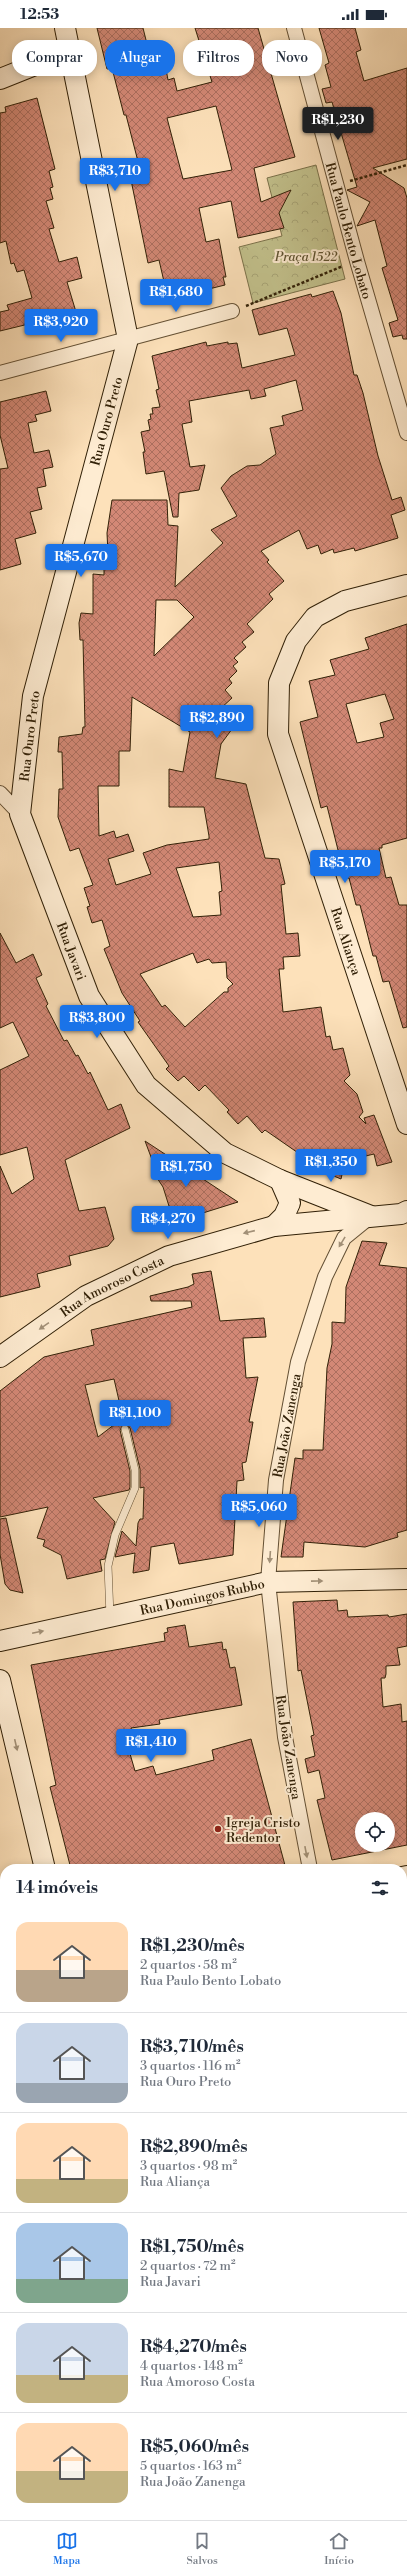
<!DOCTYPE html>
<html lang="pt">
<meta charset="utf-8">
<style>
body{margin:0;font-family:"Libre Bodoni",serif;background:#f2f2f3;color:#1f2937;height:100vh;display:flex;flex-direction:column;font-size:15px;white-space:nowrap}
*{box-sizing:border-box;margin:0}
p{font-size:13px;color:#747a83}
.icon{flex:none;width:22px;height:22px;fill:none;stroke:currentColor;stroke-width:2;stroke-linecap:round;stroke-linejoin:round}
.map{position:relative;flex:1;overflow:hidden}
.drawer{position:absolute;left:0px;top:1836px;width:407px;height:656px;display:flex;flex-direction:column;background:#fff;border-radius:16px 16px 0 0;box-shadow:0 2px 10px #0003}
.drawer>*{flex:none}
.guide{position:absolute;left:12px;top:12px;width:383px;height:36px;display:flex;gap:8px}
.tools{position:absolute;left:355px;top:1784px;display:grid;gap:8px}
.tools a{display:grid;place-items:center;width:40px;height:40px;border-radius:50%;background:#fff;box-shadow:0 2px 10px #0003;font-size:20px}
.price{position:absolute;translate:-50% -34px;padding:0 9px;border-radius:4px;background:#1a73e8;color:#fff;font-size:13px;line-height:26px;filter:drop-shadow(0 1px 2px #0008)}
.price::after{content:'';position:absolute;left:50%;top:24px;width:12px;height:9px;margin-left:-6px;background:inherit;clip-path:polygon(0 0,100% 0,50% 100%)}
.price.on{background:#222;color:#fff}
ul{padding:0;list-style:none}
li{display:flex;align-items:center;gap:12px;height:100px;padding:0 16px}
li+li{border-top:1px solid #e0e1e3}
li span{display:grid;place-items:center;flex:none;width:112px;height:80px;border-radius:12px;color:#555}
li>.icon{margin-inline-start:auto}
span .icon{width:48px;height:48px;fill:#fffc;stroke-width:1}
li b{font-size:17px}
h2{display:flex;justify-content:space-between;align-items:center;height:48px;padding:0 16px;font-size:17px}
.tag{padding:0 14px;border-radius:16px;background:#fff;box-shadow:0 2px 10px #0003;font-size:14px;line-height:36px}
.tag.on{background:#1a73e8;color:#fff}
.status{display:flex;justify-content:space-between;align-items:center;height:28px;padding:0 20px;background:#fff;direction:ltr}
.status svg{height:11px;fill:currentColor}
.menu{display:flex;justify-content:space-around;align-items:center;height:56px;border-top:1px solid #e0e1e3;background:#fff;font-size:11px;color:#747a83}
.menu a{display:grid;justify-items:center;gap:2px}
.menu .on{color:#1a73e8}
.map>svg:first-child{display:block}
</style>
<div class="status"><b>12:53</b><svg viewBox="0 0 49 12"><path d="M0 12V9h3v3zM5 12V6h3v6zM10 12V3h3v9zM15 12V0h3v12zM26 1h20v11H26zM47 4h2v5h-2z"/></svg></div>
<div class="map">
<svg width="407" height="2492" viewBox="0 0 407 2492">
<defs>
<pattern id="park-crowns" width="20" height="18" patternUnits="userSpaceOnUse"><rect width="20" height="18" fill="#c3c28d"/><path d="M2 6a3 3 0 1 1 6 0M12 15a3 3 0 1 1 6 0" fill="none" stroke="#a8a678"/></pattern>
<pattern id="building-cross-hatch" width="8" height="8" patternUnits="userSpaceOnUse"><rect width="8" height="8" fill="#d38876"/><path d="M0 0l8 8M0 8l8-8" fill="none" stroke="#ac6f5f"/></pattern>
</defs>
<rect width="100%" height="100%" fill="#fde1ba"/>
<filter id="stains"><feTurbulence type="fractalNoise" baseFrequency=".005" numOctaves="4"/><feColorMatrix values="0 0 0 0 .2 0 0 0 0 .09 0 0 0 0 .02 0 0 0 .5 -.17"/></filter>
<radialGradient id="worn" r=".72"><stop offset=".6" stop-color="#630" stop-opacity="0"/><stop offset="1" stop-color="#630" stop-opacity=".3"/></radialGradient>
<path fill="url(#park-crowns)" stroke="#7a714a" d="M316,137l29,114 -92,24 -14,-56 43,-11 -15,-58z"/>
<g fill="url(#building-cross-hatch)" stroke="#312007" fill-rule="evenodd">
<path d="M97,0h46l11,44 12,-3 2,11 6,-2 3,13 35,-9 -17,-54h63l37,129 -41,11 7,34 30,-12 -12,23 5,15 -46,10 -7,-37 -32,7 7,34 13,-3 7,38h-3l2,8 -57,14 -9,-39 -11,3 -17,-83 11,-3 -16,-62h-2l-12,-47 -5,1zM216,78l16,64 -49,9 -16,-61z"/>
<path d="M319,0h36l6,22 -5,2 8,29 43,-13v91l-34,9 31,20 3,10v141h-4l-1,-4 -9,2 -4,-14 9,-3 -16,-52 5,-2 -12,-46 -18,6 13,-24 -23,-12 10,-3 -25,-85 -6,1 -4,-14 9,-2 -6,-22 4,-2z"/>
<path d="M37,70l18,71 -6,2 4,16 -3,1 3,11 -7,2 8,27 -5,1 10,33 18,-5 5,21 -15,4 9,30 -6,2 1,4 -18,5 -1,-4 -7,1 -45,11v-19l9,-2 -2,-5 25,-7 -8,-28 -7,2 -3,-9 -3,1 -5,-23 -6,2v-130l6,-1 -1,-5z"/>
<path d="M333,263l8,22 13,62h3l6,18 15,63 14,44 9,-3 4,13 -14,5 7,23 -43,13 -1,-3 -20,5 -1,-4 -12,5 -3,-9 -11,4 -8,-19 -38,21 8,9 -2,2 17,19 -15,13 4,5 -26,25 7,8 -12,10 4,5 -12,11 4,4 -5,4 4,5 -8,8 3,4 -7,7 7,8 -12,11 5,5 -5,5 12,10 -11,15 -6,34 31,6 19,74 14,1 6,25 -4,1 5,49 12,-1 2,23 -17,1 1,12h-5l4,43 38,-5 5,30 4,-1 3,14 10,-2 7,27 -6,6 13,13 6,18 -4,5 7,7 -2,-6 10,-3 18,47 -15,4 -3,-12 -29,7 -4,18 -24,-10 1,-3 -15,-7 1,-2 -39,-27 -3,3 -15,-17 -9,8 -11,-12 2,-2 -24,-25 -6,6 -15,-15 -6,5 -12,-12 3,-3 -31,-44 2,-1 -18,-28 -18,-44 6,-3 -8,-26 -10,3 -5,-16 3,-1 -6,-18 9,-3 -14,-37 -9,3 -12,-34 1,-28h4l-1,-37h-4l1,-15 23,-3 1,-7h2l-2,-87h-3l-1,-17 2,-10 12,1v-40l11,1v-21h4l-1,-21 5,-33h55l1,25 10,1 -3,61 48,-44 -12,-13 26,-14 -16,-28 10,-12 16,-10 13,-1 16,-11 -6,-26 14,-3 -2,-9 21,-6 -7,-30 -32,9 2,7 -15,3 -2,-9 -60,11 3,21 -10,2 8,43 15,-2 -6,25 -20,3 -1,24h-5l-9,-46 -18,3 -3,-22h2l-4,-20 9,-2 -2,-10 3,-1 -1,-5h3l-1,-6 8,-1 -4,-17 3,-1 -7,-33 54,-14 1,4 21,-4v2l9,-1 5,25 53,-13 -8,-27 -28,7 -7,-25 59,-16 1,3zM156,572h21l17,17 -40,39zM132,669l58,35 -7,40 -14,-3v38h35l5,29v3l-42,6 -24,8 8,21 -35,11 -8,-26 26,-8 -6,-17 -12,4 -2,-7 -15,5 -1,-50h21v-35h11zM219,834l3,29 -3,1 2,23 -28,2 -17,-49zM193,925l4,10 12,-4 3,4 14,-1 1,16 6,6 -5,4v4h-4l-39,35 -20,-22 -3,2 -22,-33z"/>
<path d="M46,363l5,20 -16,4 2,6 -9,2 6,30 15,-3 4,17 -10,2 3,17 -9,2 5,21 -12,3 6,21 -21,6 6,25 -21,6v-101l8,-1 -8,-33v-33z"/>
<path d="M407,596v214l-25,7v3h-3l7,30 5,-1 8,28h8v122l-4,1 -14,-47 -6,1 -7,-26h-3l-13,-51h-4l-7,-27h-4l-18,-72 -6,2 -21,-86 18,-5 -9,-36 26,-6 -5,-15 39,-11 -4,-11zM385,666l9,25 -14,4 4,14 -27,6 -11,-39z"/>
<path d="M0,905l16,30 17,-9 9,21 -6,3 12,26 -2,2 18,35 3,-1 9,16 2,-1 10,19 2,-2 18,38 13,-6 9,24 -65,32 14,51 26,-4 9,32 -6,7 -39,10 2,9 -34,9 3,13 -40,10v-131l12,28 22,-15 -7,-32 -27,8v-85l29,-14 -16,-34 -13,6z"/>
<path d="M145,1113l93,61 -64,20 -11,-35 -8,-12 2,-2z"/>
<path d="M362,1213l25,2 -8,22 28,3v262l-10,3 1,4 -33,10 -61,-5 -1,15h-22l14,-99 8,1v-9h20l4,-82 5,-24v-22l13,1 1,-36z"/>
<path d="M211,1243l9,50 44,-3 2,19 -23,1 3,40 12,-1 -9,45h4l-7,40 -4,1 2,17 -7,1 -4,74 -54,9 -5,-21 -23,4 -2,23 -16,3 2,-20 -20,4 7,-26 14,15 2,-23 2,-4h3l1,-32 -4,1v-19l-10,-41 -6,-4 -4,6 10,41v16l-1,3 -36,8 22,24 -10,37 -5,1 2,11 -35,8 -6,-24 -18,-9 2,-6 -8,-2 11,-31 -48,10v-126l44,-34 50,-12 -3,-15 101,-23 -1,-6h-40l-1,-5 38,-9 6,-3 -2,-10zM114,1351l9,39 -25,19 -13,-52z"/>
<path d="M6,1490l17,75 -13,-3 -5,-6 -5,-30v-35z"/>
<path d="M337,1572l1,11 9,-1 1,7 40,-2 1,2 18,-3v32l-10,2 3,17 -14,1v8l-1,4h-4l2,29 18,-3 1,18 5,-1v124l-75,15 -15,-60 8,-2 -6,-28 -11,3 -3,-14 10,-3 -4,-20 3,-1 -13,-65 -3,1 -5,-69zM362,1791h26v26h-26z"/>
<path d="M185,1597l4,22 33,-5 1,8 3,-1 4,19 5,-1 7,38 -83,15 1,4 -29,4 3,10 -8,2 9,31 18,-5 3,9 58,-15 -2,-10 39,-11 35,130h-215l-21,-82 6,-2 -25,-120 134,-24 -1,-8 4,-1 -1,-4z"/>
</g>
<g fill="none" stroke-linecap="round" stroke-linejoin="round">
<defs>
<g id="lane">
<path d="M110,1588l-2,-50 7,-31 20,-47v-18l-10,-41"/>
<path d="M402,1868l5,-1"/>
<path d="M0,1978l5,-2"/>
</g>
<g id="street">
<path id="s1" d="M294,0l63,233 50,172"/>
<path d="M0,345l232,-62"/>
<path d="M0,765l20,21"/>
<path id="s2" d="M310,1841l-25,-132 -17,-155 8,-102 22,-118 27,-85 19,-39 27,-22"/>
<path d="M0,2255l5,14"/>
<path d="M402,2328l5,-2"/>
<path d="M80,2487l2,5"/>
<path d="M332,2487l1,5"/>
</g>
<g id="secondary">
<path id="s3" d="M65,0l63,311 -95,357 -13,118 69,182 57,89 79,68 55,27 91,36"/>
<path d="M0,51l70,-28"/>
<path id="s4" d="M407,557l-62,16 -30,16 -19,24 -17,42 -1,51 129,390"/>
<path d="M274,1198l10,-10 6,-13 -10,-23"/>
<path id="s5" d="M0,1329l86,-61 83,-40 105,-30 127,-12 6,-3"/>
<path id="s6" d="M0,1613l268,-59 139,-3"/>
<path d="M0,1652l45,189"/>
<path d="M402,1849l5,-1"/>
<path d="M402,1895l5,-1"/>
<path d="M0,1956l5,-2"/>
<path d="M0,2000l5,-1"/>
</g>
</defs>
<use href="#lane" stroke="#645034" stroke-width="8"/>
<use href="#street" stroke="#645034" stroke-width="16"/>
<use href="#secondary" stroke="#312007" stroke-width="22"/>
<g stroke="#312007" stroke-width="2.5" stroke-dasharray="3 2" stroke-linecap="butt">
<path d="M350,153l57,-16"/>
<path d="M246,278l97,-40"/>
</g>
<use href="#lane" stroke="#feecd2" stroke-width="7"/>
<use href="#street" stroke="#feecd2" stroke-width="14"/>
<use href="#secondary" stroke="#feecd2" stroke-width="20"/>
</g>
<defs><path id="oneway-solid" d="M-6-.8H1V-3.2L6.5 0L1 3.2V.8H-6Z"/></defs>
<g fill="#a29077">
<use href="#oneway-solid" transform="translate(249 1204) rotate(167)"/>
<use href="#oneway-solid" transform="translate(342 1214) rotate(121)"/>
<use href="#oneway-solid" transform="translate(44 1298) rotate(145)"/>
<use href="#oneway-solid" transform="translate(270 1529) rotate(94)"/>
<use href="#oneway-solid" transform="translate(317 1553) rotate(-1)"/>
<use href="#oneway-solid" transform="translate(38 1604) rotate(-12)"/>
<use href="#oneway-solid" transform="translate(16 1717) rotate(77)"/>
<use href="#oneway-solid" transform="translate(306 1824) rotate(79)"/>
</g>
<circle fill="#8f2418" stroke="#feecd2" stroke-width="1.5" cx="218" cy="1801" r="4"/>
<g text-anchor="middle" stroke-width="4" stroke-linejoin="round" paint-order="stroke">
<g font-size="13" fill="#312007" stroke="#feecd2">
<text dy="5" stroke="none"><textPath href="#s1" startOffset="210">Rua Paulo Bento Lobato</textPath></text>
<text transform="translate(106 393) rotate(-75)" y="5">Rua Ouro Preto</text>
<text transform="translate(29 708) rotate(-83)" y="5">Rua Ouro Preto</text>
<text dy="5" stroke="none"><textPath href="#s4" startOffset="443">Rua Aliança</textPath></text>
<text dy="5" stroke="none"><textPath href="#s3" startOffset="952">Rua Javari</textPath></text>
<text dy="5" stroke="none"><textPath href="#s5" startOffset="133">Rua Amoroso Costa</textPath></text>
<text dy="5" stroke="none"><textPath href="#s2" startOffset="448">Rua João Zanenga</textPath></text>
<text dy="5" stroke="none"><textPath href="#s6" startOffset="207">Rua Domingos Rubbo</textPath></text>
<text transform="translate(289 1719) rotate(81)" y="5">Rua João Zanenga</text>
</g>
<g font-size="13" font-style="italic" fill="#5d512f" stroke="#feecd2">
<text x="306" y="233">Praça 1522</text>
</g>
<g font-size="13" fill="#312007" stroke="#feecd2" text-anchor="start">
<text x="226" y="1799">Igreja Cristo<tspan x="226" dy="15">Redentor</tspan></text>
</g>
</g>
<rect width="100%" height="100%" filter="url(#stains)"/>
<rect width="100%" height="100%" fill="url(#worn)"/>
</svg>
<div class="tools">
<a><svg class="icon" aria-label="locate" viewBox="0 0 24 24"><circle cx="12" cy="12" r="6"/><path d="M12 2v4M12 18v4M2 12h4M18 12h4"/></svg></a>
</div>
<b class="price on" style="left:338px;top:113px">R$1,230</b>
<b class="price" style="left:115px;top:164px">R$3,710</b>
<b class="price" style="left:176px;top:285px">R$1,680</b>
<b class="price" style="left:61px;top:315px">R$3,920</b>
<b class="price" style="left:81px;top:550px">R$5,670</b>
<b class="price" style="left:217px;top:711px">R$2,890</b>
<b class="price" style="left:345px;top:856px">R$5,170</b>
<b class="price" style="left:97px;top:1011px">R$3,800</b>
<b class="price" style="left:331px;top:1155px">R$1,350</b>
<b class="price" style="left:186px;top:1160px">R$1,750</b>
<b class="price" style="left:168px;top:1212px">R$4,270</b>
<b class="price" style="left:135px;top:1406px">R$1,100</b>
<b class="price" style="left:259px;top:1500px">R$5,060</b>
<b class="price" style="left:151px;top:1735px">R$1,410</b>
<div class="guide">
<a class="tag">Comprar</a>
<a class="tag on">Alugar</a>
<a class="tag">Filtros</a>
<a class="tag">Novo</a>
</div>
<section class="drawer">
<h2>14 imóveis<svg class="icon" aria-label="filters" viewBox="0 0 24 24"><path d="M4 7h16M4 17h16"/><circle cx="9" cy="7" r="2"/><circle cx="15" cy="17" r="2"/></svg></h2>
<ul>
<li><span style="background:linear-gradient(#ffd9b3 60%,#b9a48a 0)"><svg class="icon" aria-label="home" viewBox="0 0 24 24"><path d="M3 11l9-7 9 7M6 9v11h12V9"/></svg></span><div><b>R$1,230/mês</b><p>2 quartos · 58 m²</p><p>Rua Paulo Bento Lobato</p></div></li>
<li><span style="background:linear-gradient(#c9d6e8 75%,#9aa5b1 0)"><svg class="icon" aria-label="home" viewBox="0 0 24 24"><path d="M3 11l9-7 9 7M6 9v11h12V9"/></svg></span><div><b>R$3,710/mês</b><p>3 quartos · 116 m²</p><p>Rua Ouro Preto</p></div></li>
<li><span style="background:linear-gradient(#ffd9b3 70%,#c2b280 0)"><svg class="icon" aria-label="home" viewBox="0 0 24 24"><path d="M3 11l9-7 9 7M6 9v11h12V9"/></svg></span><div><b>R$2,890/mês</b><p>3 quartos · 98 m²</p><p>Rua Aliança</p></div></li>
<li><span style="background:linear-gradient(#a9c7e8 70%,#7fa58c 0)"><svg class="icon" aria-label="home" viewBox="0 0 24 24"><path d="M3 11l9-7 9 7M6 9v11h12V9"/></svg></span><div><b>R$1,750/mês</b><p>2 quartos · 72 m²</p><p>Rua Javari</p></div></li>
<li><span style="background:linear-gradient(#c9d6e8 65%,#c2b280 0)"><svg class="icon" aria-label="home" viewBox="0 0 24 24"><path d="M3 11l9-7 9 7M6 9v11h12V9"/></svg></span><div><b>R$4,270/mês</b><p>4 quartos · 148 m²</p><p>Rua Amoroso Costa</p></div></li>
<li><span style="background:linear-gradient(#ffd9b3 60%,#c2b280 0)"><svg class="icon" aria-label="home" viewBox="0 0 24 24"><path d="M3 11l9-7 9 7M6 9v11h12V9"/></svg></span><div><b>R$5,060/mês</b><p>5 quartos · 163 m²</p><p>Rua João Zanenga</p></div></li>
</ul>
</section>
</div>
<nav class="menu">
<a class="on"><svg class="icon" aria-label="map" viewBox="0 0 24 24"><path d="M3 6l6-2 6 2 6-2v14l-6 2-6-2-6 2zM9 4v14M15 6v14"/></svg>Mapa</a>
<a><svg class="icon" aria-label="saved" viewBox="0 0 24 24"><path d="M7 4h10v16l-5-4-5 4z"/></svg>Salvos</a>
<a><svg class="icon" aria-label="home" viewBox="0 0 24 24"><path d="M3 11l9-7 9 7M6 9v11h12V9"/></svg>Início</a>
</nav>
